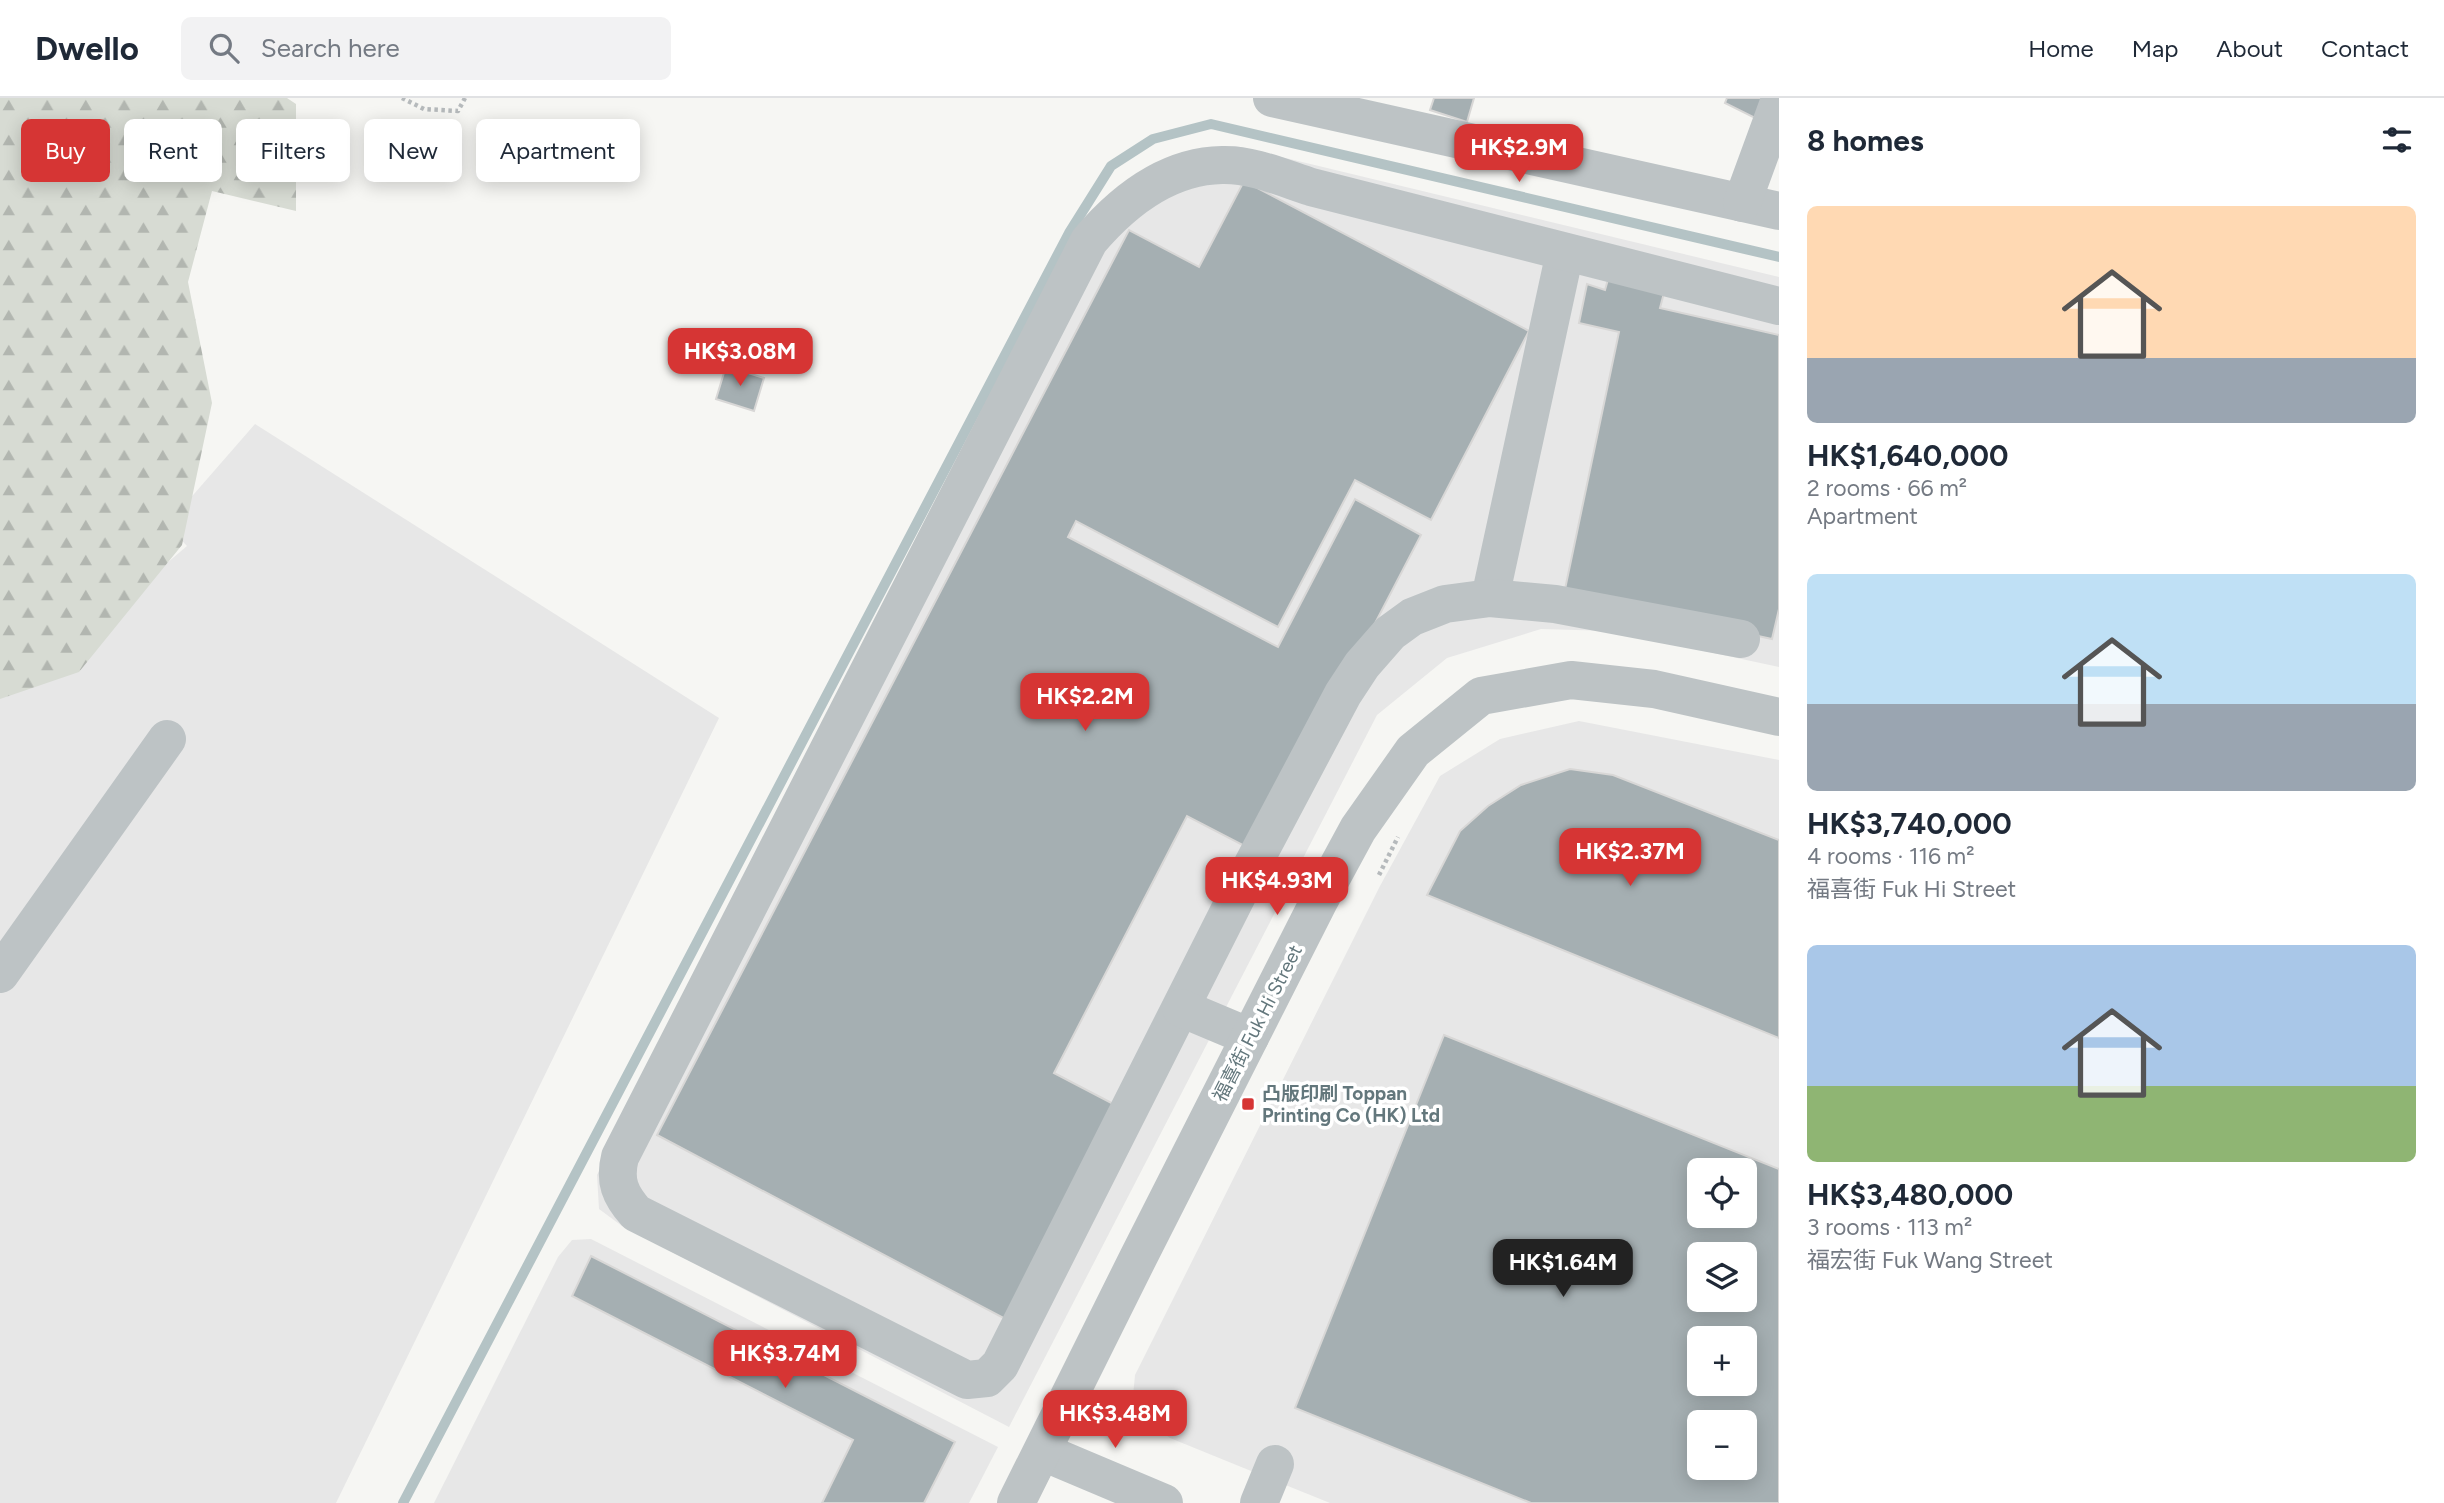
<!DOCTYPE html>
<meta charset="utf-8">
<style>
body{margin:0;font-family:Figtree,"Noto Sans TC",sans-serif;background:#f2f2f3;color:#1f2937;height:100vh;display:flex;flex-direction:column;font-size:26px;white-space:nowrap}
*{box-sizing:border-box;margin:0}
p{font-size:23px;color:#747a83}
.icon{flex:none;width:38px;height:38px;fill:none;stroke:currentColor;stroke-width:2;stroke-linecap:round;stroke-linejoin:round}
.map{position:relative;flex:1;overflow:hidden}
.sheet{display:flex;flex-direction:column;background:#fff;width:665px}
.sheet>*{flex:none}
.top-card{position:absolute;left:21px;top:21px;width:665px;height:63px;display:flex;gap:14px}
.fabs{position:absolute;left:1687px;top:1060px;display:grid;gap:14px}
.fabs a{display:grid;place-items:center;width:70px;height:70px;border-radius:10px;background:#fff;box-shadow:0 4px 18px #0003;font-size:35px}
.price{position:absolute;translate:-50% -60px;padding:0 16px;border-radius:14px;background:#d63534;color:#fff;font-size:23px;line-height:46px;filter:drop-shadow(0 2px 4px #0008)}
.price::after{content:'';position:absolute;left:50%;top:42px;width:21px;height:16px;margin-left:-10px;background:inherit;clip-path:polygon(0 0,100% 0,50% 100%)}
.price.selected{background:#222;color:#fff}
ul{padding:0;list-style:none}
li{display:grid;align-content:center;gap:14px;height:371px;padding:0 28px}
li span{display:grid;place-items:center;height:217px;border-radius:10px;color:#555}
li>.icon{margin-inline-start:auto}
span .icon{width:126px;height:126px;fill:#fffc;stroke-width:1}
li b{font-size:30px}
h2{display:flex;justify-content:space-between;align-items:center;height:84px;padding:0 28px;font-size:30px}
.chip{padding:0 24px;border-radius:10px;background:#fff;box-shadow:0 4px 18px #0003;font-size:24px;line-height:63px}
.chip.selected{background:#d63534;color:#fff}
header{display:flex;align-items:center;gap:42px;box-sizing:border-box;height:98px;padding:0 35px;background:#fff;border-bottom:2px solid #e0e1e3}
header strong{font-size:33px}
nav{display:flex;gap:38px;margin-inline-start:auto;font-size:24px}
.search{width:490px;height:63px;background:#f2f2f3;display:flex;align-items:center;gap:18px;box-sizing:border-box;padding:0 24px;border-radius:10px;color:#747a83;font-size:26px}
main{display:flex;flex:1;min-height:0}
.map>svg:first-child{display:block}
</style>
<header>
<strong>Dwello</strong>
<div class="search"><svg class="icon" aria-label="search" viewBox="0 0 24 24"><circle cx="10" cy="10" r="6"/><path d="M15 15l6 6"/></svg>Search here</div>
<nav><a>Home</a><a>Map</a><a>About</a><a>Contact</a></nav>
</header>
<main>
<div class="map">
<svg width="1779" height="1405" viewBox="0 0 1779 1405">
<defs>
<pattern id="forest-firs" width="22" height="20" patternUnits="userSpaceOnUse" patternTransform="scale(1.75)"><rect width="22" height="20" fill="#d7dbd3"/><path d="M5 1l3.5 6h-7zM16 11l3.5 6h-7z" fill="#b2b6b0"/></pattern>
</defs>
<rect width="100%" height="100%" fill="#f6f6f3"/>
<g fill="#e7e7e7" fill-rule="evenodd">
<path d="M1236,48l543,131v390l-168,-36 -70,-2 -94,29 -70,57 -368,712 -387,-201 -23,-17 -2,-34 500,-959 92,-59z"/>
<path d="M255,326l464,294 -383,785h-336v-810l58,-37 129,-110 -20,-21z"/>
<path d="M1579,623l200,39v743h-449l-160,-65 -24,-18 -13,-24 2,-21 245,-489 60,-110 60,-37zM1699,1073h46v45h-46zM1699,1157h46v45h-46zM1699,1241h46v45h-46zM1699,1325h46v45h-46z"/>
<path d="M591,1141l407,208 -29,56h-535l124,-246 14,-17z"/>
</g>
<path fill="url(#forest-firs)" d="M0,0h287l9,6v107l-84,-20 -24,91 24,121 -30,142 -103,127 -79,27z"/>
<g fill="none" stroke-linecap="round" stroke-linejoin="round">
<path stroke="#b4c3c5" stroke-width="10" d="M403,1405l666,-1270 42,-67 42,-27 58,-15 568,133"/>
</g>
<g fill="#a5afb2" stroke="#d8d7d6" stroke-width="2" fill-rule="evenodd">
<path d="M1434,0h40l-7,24 -37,-12z"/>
<path d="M1727,0h40l-10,21 -32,-16z"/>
<path d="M1244,83l285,150 -98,189 -76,-40 -77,147 -202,-106 -8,16 210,110 77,-148 66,36 -165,317 -69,-36 -133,257 69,36 -112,213 -354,-187 472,-905 70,37z"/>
<path d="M1609,178l56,13 -5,19 119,27v274l-7,30 -208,-45 55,-262 -40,-9 8,-39 18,6z"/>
<path d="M726,268l38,12 -10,33 -38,-12z"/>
<path d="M1570,671l43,6 166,65v198l-352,-143 33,-64 28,-25 33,-21z"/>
<path d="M1444,937l335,134v334h-248l-236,-95zM1699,1073h46v45h-46zM1699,1157h46v45h-46zM1699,1241h46v45h-46zM1699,1325h46v45h-46z"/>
<path d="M591,1158l364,186 -31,61h-102l31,-63 -281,-144z"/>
</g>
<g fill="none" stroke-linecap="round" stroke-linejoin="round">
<g stroke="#b6babc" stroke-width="4.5" stroke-dasharray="3.5 3.5" stroke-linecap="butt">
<path d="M402,0l22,11 34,2 7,-13"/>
<path d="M1379,777l19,-38"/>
</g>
<g stroke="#bdc3c5" stroke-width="38">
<path d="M1272,0l507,113"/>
<path d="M1742,105l37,-101"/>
<path d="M1490,500l75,-346"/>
<path d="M1741,541l-186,-35 -65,-6 -45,6 -33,13 -22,16 -28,32 -19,29 -91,172 -252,499 -13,13 -20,2 -331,-167c-16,-18 -22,-32 -16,-56l469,-916c34,-40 78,-75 133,-76 30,-1 61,13 89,22l468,119"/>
<path d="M0,876l167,-235"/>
<path d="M1181,910l69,29"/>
<path d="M1043,1354l121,51"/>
<path d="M1016,1405l122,-245 181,-357 39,-72 55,-78 68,-55 90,-16 83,9 125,28"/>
<path d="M1259,1405l16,-39"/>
</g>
</g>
<rect fill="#d63534" stroke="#fff" stroke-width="2.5" x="1241" y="999" width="14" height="14" rx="3.5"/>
<g text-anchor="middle" stroke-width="7" stroke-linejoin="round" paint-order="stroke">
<g font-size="19" fill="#63777c" stroke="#fff">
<text transform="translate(1257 925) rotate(-63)" y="7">福喜街 Fuk Hi Street</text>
</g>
<g font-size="19" font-weight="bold" fill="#63777c" stroke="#fff" text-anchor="start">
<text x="1262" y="1002">凸版印刷 Toppan<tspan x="1262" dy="22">Printing Co (HK) Ltd</tspan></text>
</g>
</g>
</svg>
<div class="fabs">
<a><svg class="icon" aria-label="locate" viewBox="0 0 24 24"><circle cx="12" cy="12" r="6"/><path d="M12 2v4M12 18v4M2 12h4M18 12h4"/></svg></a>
<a><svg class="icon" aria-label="layers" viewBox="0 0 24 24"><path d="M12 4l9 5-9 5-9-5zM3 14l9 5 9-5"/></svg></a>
<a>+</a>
<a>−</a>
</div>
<b class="price" style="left:1519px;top:86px">HK$2.9M</b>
<b class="price" style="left:740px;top:290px">HK$3.08M</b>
<b class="price" style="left:1085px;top:635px">HK$2.2M</b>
<b class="price" style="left:1630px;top:790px">HK$2.37M</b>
<b class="price" style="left:1277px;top:819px">HK$4.93M</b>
<b class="price selected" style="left:1563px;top:1201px">HK$1.64M</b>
<b class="price" style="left:785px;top:1292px">HK$3.74M</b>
<b class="price" style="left:1115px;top:1352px">HK$3.48M</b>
<div class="top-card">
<a class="chip selected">Buy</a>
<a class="chip">Rent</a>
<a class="chip">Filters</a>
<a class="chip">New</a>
<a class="chip">Apartment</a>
</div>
</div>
<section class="sheet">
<h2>8 homes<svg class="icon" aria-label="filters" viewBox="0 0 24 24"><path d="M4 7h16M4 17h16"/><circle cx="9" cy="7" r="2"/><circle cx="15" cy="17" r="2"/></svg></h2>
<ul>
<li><span style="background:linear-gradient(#ffd9b3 70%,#9aa5b1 0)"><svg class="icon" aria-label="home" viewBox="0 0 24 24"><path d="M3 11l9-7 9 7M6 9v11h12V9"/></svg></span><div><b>HK$1,640,000</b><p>2 rooms · 66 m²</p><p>Apartment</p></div></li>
<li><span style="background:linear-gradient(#bfe0f5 60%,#9aa5b1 0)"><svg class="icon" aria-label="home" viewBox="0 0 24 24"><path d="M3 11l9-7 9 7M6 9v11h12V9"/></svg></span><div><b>HK$3,740,000</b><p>4 rooms · 116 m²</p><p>福喜街 Fuk Hi Street</p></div></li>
<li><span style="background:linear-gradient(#a9c7e8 65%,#8fb573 0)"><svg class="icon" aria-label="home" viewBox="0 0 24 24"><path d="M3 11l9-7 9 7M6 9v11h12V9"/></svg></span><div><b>HK$3,480,000</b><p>3 rooms · 113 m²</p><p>福宏街 Fuk Wang Street</p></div></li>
</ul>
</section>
</main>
